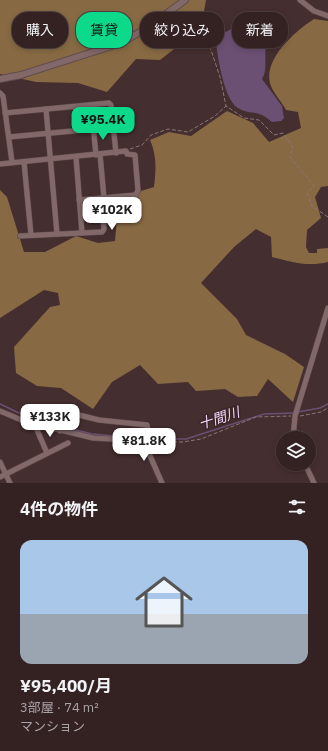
<!DOCTYPE html>
<html lang="ja">
<meta charset="utf-8">
<style>
body{margin:0;font-family:"IBM Plex Sans","Noto Sans JP",sans-serif;background:#3c2a2b;color:#f1f3f6;height:100vh;display:flex;flex-direction:column;font-size:15px;white-space:nowrap}
*{box-sizing:border-box;margin:0}
p{font-size:13px;color:#a9a4a6}
.icon{flex:none;width:22px;height:22px;fill:none;stroke:currentColor;stroke-width:2;stroke-linecap:round;stroke-linejoin:round}
.map{position:relative;height:483px;overflow:hidden}
.details{display:flex;flex-direction:column;background:#342223;flex:1}
.details>*{flex:none}
.hud{position:absolute;left:12px;top:12px;width:304px;height:36px;display:flex;gap:8px}
.controls{position:absolute;left:276px;top:431px;display:grid;gap:8px}
.controls a{display:grid;place-items:center;width:40px;height:40px;border-radius:50%;background:#342223;box-shadow:0 2px 6px #0003,0 0 0 1px #4e3f41;font-size:20px}
.price{position:absolute;translate:-50% -34px;padding:0 9px;border-radius:8px;background:#fff;color:#222;font-size:13px;line-height:26px;filter:drop-shadow(0 1px 2px #0008)}
.price::after{content:'';position:absolute;left:50%;top:24px;width:12px;height:9px;margin-left:-6px;background:inherit;clip-path:polygon(0 0,100% 0,50% 100%)}
.price.selected{background:#0cd98a;color:#111}
ul{padding:0;list-style:none}
li{display:grid;align-content:center;gap:8px;height:212px;padding:0 20px}
li+li{border-top:1px solid #4e3f41}
li span{display:grid;place-items:center;height:124px;border-radius:12px;color:#555}
li>.icon{margin-inline-start:auto}
span .icon{width:72px;height:72px;fill:#fffc;stroke-width:1}
li b{font-size:17px}
h2{display:flex;justify-content:space-between;align-items:center;height:48px;padding:0 20px;font-size:17px}
.chip{padding:0 14px;border-radius:16px;background:#342223;box-shadow:0 2px 6px #0003,0 0 0 1px #4e3f41;font-size:14px;line-height:36px}
.chip.selected{background:#0cd98a;color:#111}
.map>svg:first-child{display:block}
</style>
<div class="map">
<svg width="328" height="483" viewBox="0 0 328 483">
<rect width="100%" height="100%" fill="#452e2f"/>
<g fill="#876a44">
<path d="M0,0h206l-5,28 -41,32 -24,-1 -29,33 -29,-9 -42,-1 -36,-8z"/>
<path d="M314,19l14,2v165l-7,1 -6,10 6,21 -14,12 -1,17 3,6h8v-4l11,-1v14c-20,5 -37,0 -56,-5l-1,-20 -15,-8 -22,18 -33,36 36,36 9,16 39,19 19,13 -11,35 -25,-23 -11,17 -19,1 -13,-8 -29,2 -8,-9 -30,2 -18,-19 -28,17 -19,27 -32,-21 -24,-2 -21,-13 -2,-26 36,-40 10,-2 -2,-12 -14,-3 -44,28v-128l7,7 17,55h21l31,-16 22,7 17,-2 2,-24 14,-8 10,-18 13,-4c2,-16 3,-32 -4,-47l19,-8 22,4 36,-25 26,12 16,19 32,-14 -3,-16 -12,-2c-4,-8 -12,-16 -15,-24 -10,-25 24,-55 43,-67z"/>
</g>
<path fill="#6c5074" d="M256,21l7,8 5,9c-6,16 1,30 -6,41l20,27 2,12 -3,3 -9,1c-15,-14 -21,-6 -34,-14 -15,-9 -21,-56 -23,-73l4,-6 3,-1 4,4 9,-5 6,2z"/>
<g fill="none" stroke-linecap="round" stroke-linejoin="round">
<g stroke="#6c5074" stroke-width="1.5">
<path d="M0,404l19,9 41,13"/>
<path d="M298,412l22,-4 8,-4"/>
<path d="M64,427l28,7 33,3"/>
<path d="M150,439h36l78,-25 30,-1"/>
</g>
<defs>
<g id="minor">
<path d="M300,0l14,11 14,5"/>
<path d="M0,93l3,3 9,66"/>
<path d="M91,105l5,50"/>
<path d="M46,109l11,125"/>
<path d="M5,113l104,-10 2,2 5,48"/>
<path d="M9,137l85,-8"/>
<path d="M100,154l4,44"/>
<path d="M76,157l6,76"/>
<path d="M24,162l7,73"/>
<path d="M0,164l126,-13 1,3 8,1 3,35 -2,5 -57,5"/>
<path d="M20,236l82,-4 2,-3 -2,-31"/>
<path d="M0,411l24,10 69,17 57,3"/>
<path d="M37,430l10,23"/>
<path d="M60,431l7,-19 32,8 48,5 3,16 -3,8 15,34"/>
<path d="M293,438l2,-22 33,-108"/>
<path d="M0,462l10,21"/>
<path d="M305,464l9,19"/>
<path d="M0,477l68,-34"/>
</g>
<path id="tertiary" d="M0,79l21,-4 100,-32 29,-17 35,-26"/>
</defs>
<use href="#minor" stroke="#604c4d" stroke-width="6"/>
<use href="#tertiary" stroke="#604c4d" stroke-width="8"/>
<g stroke="#897676" stroke-width="1" stroke-dasharray="4 2" stroke-linecap="butt">
<path d="M204,29l16,48 6,29 18,12 15,2 15,15 9,-2 10,14 -3,10 24,29 -7,7 5,13 16,11"/>
<path d="M130,149l12,-4 9,-10 17,-6 20,3 27,-16 11,-10"/>
<path d="M300,416l21,-4 7,-4"/>
<path d="M155,442h28l18,-3 55,-22 35,-1"/>
</g>
<use href="#minor" stroke="#826869" stroke-width="5"/>
<use href="#tertiary" stroke="#826869" stroke-width="6"/>
</g>
<g text-anchor="middle" stroke-width="3" stroke-linejoin="round" paint-order="stroke">
<g font-size="14" font-style="italic" fill="#f2d6fa" stroke="#3a2426">
<text transform="translate(219 418) rotate(-18)" y="5">十間川</text>
</g>
</g>
</svg>
<div class="controls">
<a><svg class="icon" aria-label="layers" viewBox="0 0 24 24"><path d="M12 4l9 5-9 5-9-5zM3 14l9 5 9-5"/></svg></a>
</div>
<b class="price selected" style="left:103px;top:141px">¥95.4K</b>
<b class="price" style="left:112px;top:231px">¥102K</b>
<b class="price" style="left:50px;top:438px">¥133K</b>
<b class="price" style="left:144px;top:462px">¥81.8K</b>
<div class="hud">
<a class="chip">購入</a>
<a class="chip selected">賃貸</a>
<a class="chip">絞り込み</a>
<a class="chip">新着</a>
</div>
</div>
<section class="details">
<h2>4件の物件<svg class="icon" aria-label="filters" viewBox="0 0 24 24"><path d="M4 7h16M4 17h16"/><circle cx="9" cy="7" r="2"/><circle cx="15" cy="17" r="2"/></svg></h2>
<ul>
<li><span style="background:linear-gradient(#a9c7e8 60%,#9aa5b1 0)"><svg class="icon" aria-label="home" viewBox="0 0 24 24"><path d="M3 11l9-7 9 7M6 9v11h12V9"/></svg></span><div><b>¥95,400/月</b><p>3部屋 · 74 m²</p><p>マンション</p></div></li>
</ul>
</section>
